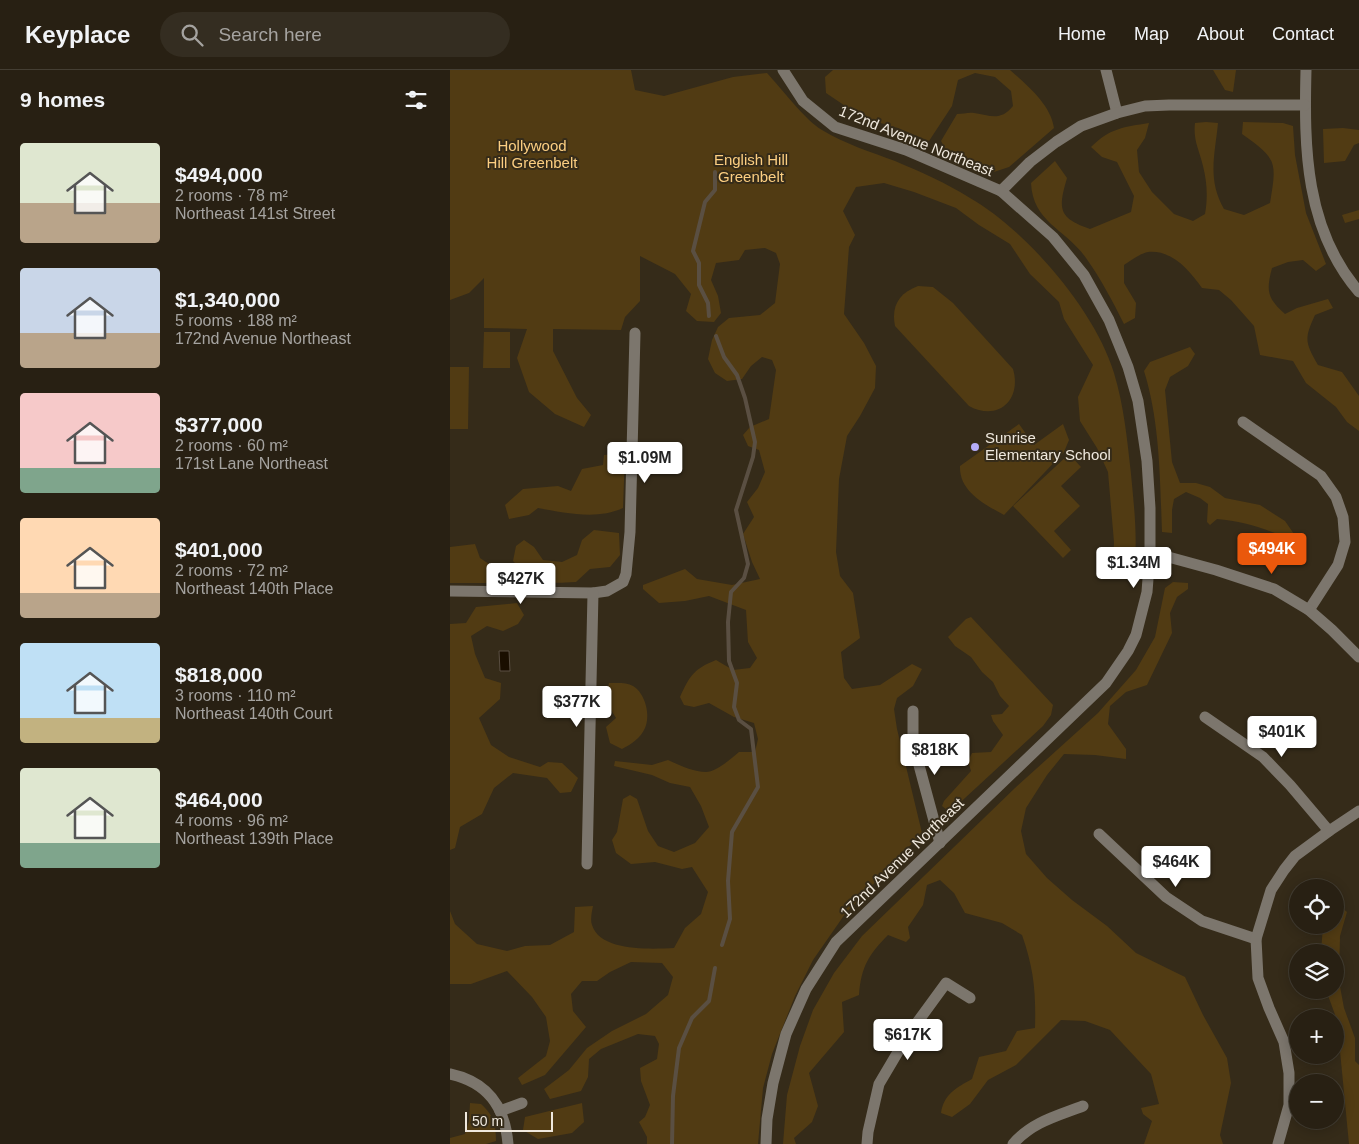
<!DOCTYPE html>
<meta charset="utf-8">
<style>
body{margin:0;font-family:Arial,sans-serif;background:#342d21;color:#f1f3f6;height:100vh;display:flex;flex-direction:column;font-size:19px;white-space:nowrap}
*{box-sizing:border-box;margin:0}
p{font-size:16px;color:#a5a3a0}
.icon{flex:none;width:28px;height:28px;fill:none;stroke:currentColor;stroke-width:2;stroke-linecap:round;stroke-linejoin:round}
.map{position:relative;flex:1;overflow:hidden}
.side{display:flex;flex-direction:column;background:#282013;width:450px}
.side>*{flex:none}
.fabs{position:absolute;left:839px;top:809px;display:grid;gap:10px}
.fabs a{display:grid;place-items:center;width:55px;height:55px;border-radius:50%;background:#282013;box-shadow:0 2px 12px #0003,0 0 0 1px #443e33;font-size:25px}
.scale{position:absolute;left:15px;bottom:12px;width:88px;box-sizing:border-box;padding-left:5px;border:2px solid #efe8dd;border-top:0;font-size:14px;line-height:18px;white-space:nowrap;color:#efe8dd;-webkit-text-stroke:4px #352b19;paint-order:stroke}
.price{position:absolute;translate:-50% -42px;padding:0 11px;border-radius:5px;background:#fff;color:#222;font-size:16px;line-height:32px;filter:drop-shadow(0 1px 2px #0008)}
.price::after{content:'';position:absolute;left:50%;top:30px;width:15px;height:11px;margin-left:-8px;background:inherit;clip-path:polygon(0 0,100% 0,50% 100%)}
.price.current{background:#ea580c;color:#fff}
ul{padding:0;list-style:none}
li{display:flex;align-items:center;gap:15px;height:125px;padding:0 20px}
li span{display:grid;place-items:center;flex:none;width:140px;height:100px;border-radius:5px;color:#555}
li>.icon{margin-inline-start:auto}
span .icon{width:60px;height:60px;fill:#fffc;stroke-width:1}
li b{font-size:21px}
h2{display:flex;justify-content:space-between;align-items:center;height:60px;padding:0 20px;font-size:21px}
header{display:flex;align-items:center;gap:30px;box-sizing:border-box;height:70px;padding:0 25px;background:#282013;border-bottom:1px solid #443e33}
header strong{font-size:24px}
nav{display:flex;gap:28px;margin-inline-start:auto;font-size:18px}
.search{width:350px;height:45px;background:#342d21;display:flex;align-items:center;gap:12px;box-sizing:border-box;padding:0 18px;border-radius:28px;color:#a5a3a0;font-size:19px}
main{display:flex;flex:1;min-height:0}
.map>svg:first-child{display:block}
</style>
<header>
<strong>Keyplace</strong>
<div class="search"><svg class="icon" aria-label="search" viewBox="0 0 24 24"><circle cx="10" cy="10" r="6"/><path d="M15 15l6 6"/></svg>Search here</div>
<nav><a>Home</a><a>Map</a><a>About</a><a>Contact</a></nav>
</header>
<main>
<section class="side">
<h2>9 homes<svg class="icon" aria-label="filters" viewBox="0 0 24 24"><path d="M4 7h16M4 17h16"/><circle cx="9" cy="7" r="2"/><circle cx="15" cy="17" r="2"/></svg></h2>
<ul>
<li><span style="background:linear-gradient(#dfe7d0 60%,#b9a48a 0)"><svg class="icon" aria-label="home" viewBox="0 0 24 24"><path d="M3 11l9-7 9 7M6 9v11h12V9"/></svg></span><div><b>$494,000</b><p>2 rooms · 78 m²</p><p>Northeast 141st Street</p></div></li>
<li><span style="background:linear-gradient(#c9d6e8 65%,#b9a48a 0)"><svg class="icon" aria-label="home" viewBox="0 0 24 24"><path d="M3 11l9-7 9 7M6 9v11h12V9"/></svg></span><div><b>$1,340,000</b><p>5 rooms · 188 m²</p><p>172nd Avenue Northeast</p></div></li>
<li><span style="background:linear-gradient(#f6c9c9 75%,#7fa58c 0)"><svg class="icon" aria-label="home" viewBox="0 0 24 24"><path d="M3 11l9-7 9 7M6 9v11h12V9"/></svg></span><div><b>$377,000</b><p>2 rooms · 60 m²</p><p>171st Lane Northeast</p></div></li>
<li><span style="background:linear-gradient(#ffd9b3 75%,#b9a48a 0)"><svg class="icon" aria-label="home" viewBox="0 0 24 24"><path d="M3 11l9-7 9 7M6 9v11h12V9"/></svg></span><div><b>$401,000</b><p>2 rooms · 72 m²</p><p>Northeast 140th Place</p></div></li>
<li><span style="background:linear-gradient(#bfe0f5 75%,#c2b280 0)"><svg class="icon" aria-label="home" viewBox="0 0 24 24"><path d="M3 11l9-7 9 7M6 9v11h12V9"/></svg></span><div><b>$818,000</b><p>3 rooms · 110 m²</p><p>Northeast 140th Court</p></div></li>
<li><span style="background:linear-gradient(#dfe7d0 75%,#7fa58c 0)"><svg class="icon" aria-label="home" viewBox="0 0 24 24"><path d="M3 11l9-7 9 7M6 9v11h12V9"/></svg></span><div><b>$464,000</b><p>4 rooms · 96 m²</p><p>Northeast 139th Place</p></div></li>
</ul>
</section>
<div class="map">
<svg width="909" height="1074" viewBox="0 0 909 1074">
<rect width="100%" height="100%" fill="#352b19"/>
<g fill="#513b13">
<path d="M0,0h181l4,20 29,6 69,-19 34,-4c14,15 39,48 55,57 23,14 49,22 73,31 26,11 51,22 75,37 56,32 125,112 144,175 10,33 13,66 17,101 3,32 7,65 3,98l-10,5 -11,-9 1,-26 -6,-70 -11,-24 -17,-27 -2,-24 15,-32 -29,-46 -5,-17 -29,-28 -20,-30 -31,-19 -23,-17 -42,-16 -30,-9 -28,4 -13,24 12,24 -6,12 -5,67 20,29 12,23 -1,22 -15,28 -13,20 -8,43 -3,73 4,24 13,17 7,45 -19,14 3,26 8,11 28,-4 32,-21 10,5 -9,17 -16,12 -3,11 3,20 25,104 -77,81 -32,46 -18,36 -23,58 -9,34 -5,56h-111v-7l-8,-15 6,-5 5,-12 -9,-24 -1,-13 17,-9 2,-15 -4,-8 -17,-2 -37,15 -12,10 -1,18 -7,14 -31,8 -6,-10 25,-19 18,-22 25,-17 34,-17 22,-19 5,-18 -11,-14 -31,-1 -21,10 -13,9h-15l-11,13 2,17 13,16 -41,48 -23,10 -4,-7 28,-22 4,-15 -4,-24 -14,-20 -25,-26 -36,13h-21v-73l5,13 22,20 30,7 18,-5 25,-1 24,-13 1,-25 18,-1c-1,5 -3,14 -1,19 8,27 60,24 82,23l11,-20 16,-14 7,-22 -16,-25 -10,2 -27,-7 -24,2 -15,-11 -4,-13 5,-8 6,-33 7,-4 7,4 11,32 10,15 16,6 21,-9 14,-16 -8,-21 -11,-19 -20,-4 -18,-8 -38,-9 1,-5 37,4 16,-5c11,5 25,12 38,12 10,0 26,-14 33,-20h16l3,-13 -4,-16 -20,-6 -25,-14 -15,4 -10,-2 -4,-8c10,-22 14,-28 36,-37l17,10 17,-2 7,-10 -9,-16 -2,-32 -37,-14 -24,5 -26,2 -16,-14v-4l42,-16 12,10 35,6 28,-6 -8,-17 -9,-28 11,-17 -7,-15 11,-14 7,-16 -6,-22 -11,-4 -5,-11 7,-8 19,-8 7,-49 -4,-10 -10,-3 -11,9 -9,13 -15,2 -12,-8 -7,-14 4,-19 6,-13 11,-9 31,-3 15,-12 5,-39 -4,-11 -11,-5 -20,2 -6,10 -23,3 -5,17 7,16 3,17 -7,9 -17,-1 -11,-10 5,-17 -16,-20 -35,-18v45l-15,16 -4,13 -68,-1v22l24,47 14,17 -7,12 -29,-13 -26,-22 -12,-34 10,-29 -43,-1v-50l-15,15 -19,7z"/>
<path d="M383,0h177c17,15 41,35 44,58l-45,39 -15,5 -48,-22 -5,-9 16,-27c6,0 12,-2 17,-1 16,2 26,9 39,-7l-2,-15 -16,-14 -20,-4 -17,7 -6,26 -23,35 -31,-13 -35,-10 -37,-25 -1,-16z"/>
<path d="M763,0h23l-3,22 -8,-2z"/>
<path d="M756,52l12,1c-3,32 -11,56 6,86l20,6 26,-12c7,-42 7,-44 -28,-69l1,-12 40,1 10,3 2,29 11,58 20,51 -10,7 -13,-11 -15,2 -16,6c-6,23 -5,30 13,46l12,-6 31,-9 5,9 -18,7c-11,24 -10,27 3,50l24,7 17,24v35l-12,-9 -11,-15 -30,-24 -13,-22 -33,-6 -6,-29 -23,-26 -12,-10 -17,-2c-13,-18 -29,-38 -54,-36 -7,1 -18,9 -24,13v18l12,20 -1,15 -11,6c-11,-22 -23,-45 -38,-66 -20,-29 -53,-35 -55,-75l24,-22 12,17c-9,31 -9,40 23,51l41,-17 3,-16 -17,-34 -15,-5 -11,-10c19,-19 33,-20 58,-24l-4,15 -8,12 2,22 13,20 22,22 19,7 12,-7c3,-17 2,-32 -2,-48 -4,-17 -10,-25 -8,-43z"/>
<path d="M893,58l16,2v13l-5,2 -9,16 -21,2 -1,-34z"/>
<path d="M909,140v9l-14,4 -3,-8z"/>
<path d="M468,216l15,1 20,16 60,66c9,31 -15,53 -44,37l-74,-80c-4,-20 4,-33 23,-40z"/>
<path d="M34,262h26v36h-27z"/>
<path d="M740,277l5,7 -7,12 -18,11 -5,13 7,72 8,21h16l14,4 15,11 35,7 25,16 9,13 -4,5c-24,-10 -47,-18 -73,-20l-7,6 -3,-3 1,-18 -8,-6 -14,-6 -12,7 -2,11v23l-10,-1c-2,-53 -2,-110 -18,-161l6,-9z"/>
<path d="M0,297h19l-1,62h-18z"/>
<path d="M569,354l15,21 29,-21 6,16 -5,12 -60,63c-20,-11 -45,-24 -44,-49z"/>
<path d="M175,383l-2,55c-26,12 -57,5 -85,0l-9,7 -20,4 -4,-14 18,-16 35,-3 13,5 11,-22 21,-4 1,-10z"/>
<path d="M619,384l12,13 -20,19 19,20 -26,25 17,19 -8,8 -50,-52z"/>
<path d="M144,460l25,3 1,22 -10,12 -20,2 -14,13c-32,2 -40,2 -63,-21l3,-15 8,-6 10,7 9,13 19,2 15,-7 5,-15z"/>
<path d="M25,474l5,14 15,10 5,10 -11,5h-39v-36z"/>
<path d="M723,512l15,1v6l-11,8 -7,16 2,20 -25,52 -21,7 -16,14 -2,18 18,25v10l-31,-4 -31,-1 -17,21 -21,33 -5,23 5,23 21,24 25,22 35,26 29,27 49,24 18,38 24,43 4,25 -11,52 3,9h-79l8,-23 -9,-7 -2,-6 18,-4 -8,-30 -41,-44 -25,-9 -24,-1 -45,45 -28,15 -18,24 -18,13 -11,-4c3,-19 15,-25 31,-34l7,-22 27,-6 11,-20 18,-3c1,-35 -1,-59 -13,-93l-20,-12 -37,-10 -11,-20 -14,-13 -13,5 -4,20 -15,22 2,11 -4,4 -18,-7c-19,19 -27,32 -29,60l-17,7 2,30 -35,41 9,33 -6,16 -18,16 2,6h-13l4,-49 13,-49 13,-36 21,-37 28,-37 153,-148 83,-75 38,-43 19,-33 10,-49z"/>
<path d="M67,533l7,12 -6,9 -15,7 -16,-5 -16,10 4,18 10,24 16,5 -1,16 -21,19 12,27 18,12 31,10 8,-5 14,1 16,15 -7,14 -11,1 -13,-15 -34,-5 -19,15 -12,26 -22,13 -5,21 -5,2v-226l16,-1 10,-16z"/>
<path d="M521,547l82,88 -2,10 -8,11 -91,84h-5l-5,-4 2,-5 27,-30 -3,-10 4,-8 19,-1 12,-17 -10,-14 -2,-6 11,-1 7,-8 -9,-10 -7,-14 -11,-10 -11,-15 -16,-11 -7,-9 18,-18z"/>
<path d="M159,613c7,0 18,-1 24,3 12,7 18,29 12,42 -4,10 -15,17 -23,21l-12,-6 -4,-16 10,-9 -11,-18z"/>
<path d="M887,834l10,8 -7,24 -1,45 5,27 11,30v23l4,4v79h-10l-12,-124 -11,-30h9v-38h-14l2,-26 12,-1v-20z"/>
<path d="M20,1033l11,1c12,11 15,19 15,37l-10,3h-36v-6l15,-4 4,-13z"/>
<path d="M132,1033l2,19 -12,11 -34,6 -15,-9 2,-13z"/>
</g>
<path fill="#1a0e00" stroke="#5a4f42" d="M49,581h10l1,20h-10z"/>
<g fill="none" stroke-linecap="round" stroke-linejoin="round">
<g stroke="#5a4f42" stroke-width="4">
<path d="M259,246l-1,-13 -9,-18v-22l-6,-12 12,-49 10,-12v-18"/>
<path d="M266,266l8,21 13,18 8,23 10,44 -2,15 -17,53 12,54 -4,14 -13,14 -3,30 1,39 8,22 -3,24 5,13 12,9 7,58 -26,45 -4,49 2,38 -8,26"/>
<path d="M222,1074l1,-48 6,-48 13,-30 17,-17 6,-33"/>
</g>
<g stroke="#7c766d" stroke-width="11">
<path d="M656,0l11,43"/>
<path d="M856,0c-2,78 -1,159 53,222"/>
<path d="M551,121l29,-29 26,-20 25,-16 36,-13 28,-7 24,-1h136"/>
<path d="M793,352l78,54 15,21 7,20 2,25 -7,23 -29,45"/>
<path d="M700,482l66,18 58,19 35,21 23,20 27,27"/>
<path d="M0,521l143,2 14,-2 16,-9 3,-8 4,-42 5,-199"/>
<path d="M463,641v32l27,100"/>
<path d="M755,647l58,40 27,28 39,46"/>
<path d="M649,764l67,63 36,24 54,18"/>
<path d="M137,794l6,-271"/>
<path d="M0,1004c37,8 55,32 58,70"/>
<path d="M50,1041l22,-8"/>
<path d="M316,1074l1,-25 6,-36 13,-49 20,-45 30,-47 270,-259 22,-32 8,-16 11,-43 3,-40v-44l-3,-47 -9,-60 -10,-34 -19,-47 -25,-45 -31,-38 -52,-46 -95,-41 -71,-23 -32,-26 -20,-31"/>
<path d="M417,1074l1,-12 11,-48 29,-49 38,-52 24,15"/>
<path d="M563,1074c19,-22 44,-28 70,-38"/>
<path d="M828,1074l11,-39v-32l-5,-31 -15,-34 -11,-30 -2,-39 15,-49 13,-20 11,-14 34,-25 30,-20"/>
</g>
</g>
<circle fill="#b5acf8" stroke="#352b19" stroke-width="2" cx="525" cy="377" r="5"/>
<g text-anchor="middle" stroke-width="4" stroke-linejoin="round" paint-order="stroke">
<g font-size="15" fill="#efe8dd" stroke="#352b19">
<text transform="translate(466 71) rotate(22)" y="5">172nd Avenue Northeast</text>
<text transform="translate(452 788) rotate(-44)" y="5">172nd Avenue Northeast</text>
</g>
<g font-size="15" fill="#fcce81" stroke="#352b19">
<text x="82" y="81">Hollywood<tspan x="82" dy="17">Hill Greenbelt</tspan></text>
<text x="301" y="95">English Hill<tspan x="301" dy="17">Greenbelt</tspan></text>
</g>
<g font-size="15" fill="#efe8dd" stroke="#352b19" text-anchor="start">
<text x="535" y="373">Sunrise<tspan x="535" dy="17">Elementary School</tspan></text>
</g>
</g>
</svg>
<div class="fabs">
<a><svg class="icon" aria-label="locate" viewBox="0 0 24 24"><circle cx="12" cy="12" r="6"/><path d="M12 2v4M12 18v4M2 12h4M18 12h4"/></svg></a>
<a><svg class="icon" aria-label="layers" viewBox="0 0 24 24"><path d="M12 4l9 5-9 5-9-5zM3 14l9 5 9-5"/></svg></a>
<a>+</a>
<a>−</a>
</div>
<div class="scale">50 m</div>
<b class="price" style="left:195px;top:414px">$1.09M</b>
<b class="price current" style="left:822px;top:505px">$494K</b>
<b class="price" style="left:684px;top:519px">$1.34M</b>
<b class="price" style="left:71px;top:535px">$427K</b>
<b class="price" style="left:127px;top:658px">$377K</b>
<b class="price" style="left:832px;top:688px">$401K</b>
<b class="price" style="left:485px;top:706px">$818K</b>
<b class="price" style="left:726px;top:818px">$464K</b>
<b class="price" style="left:458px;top:991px">$617K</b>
</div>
</main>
